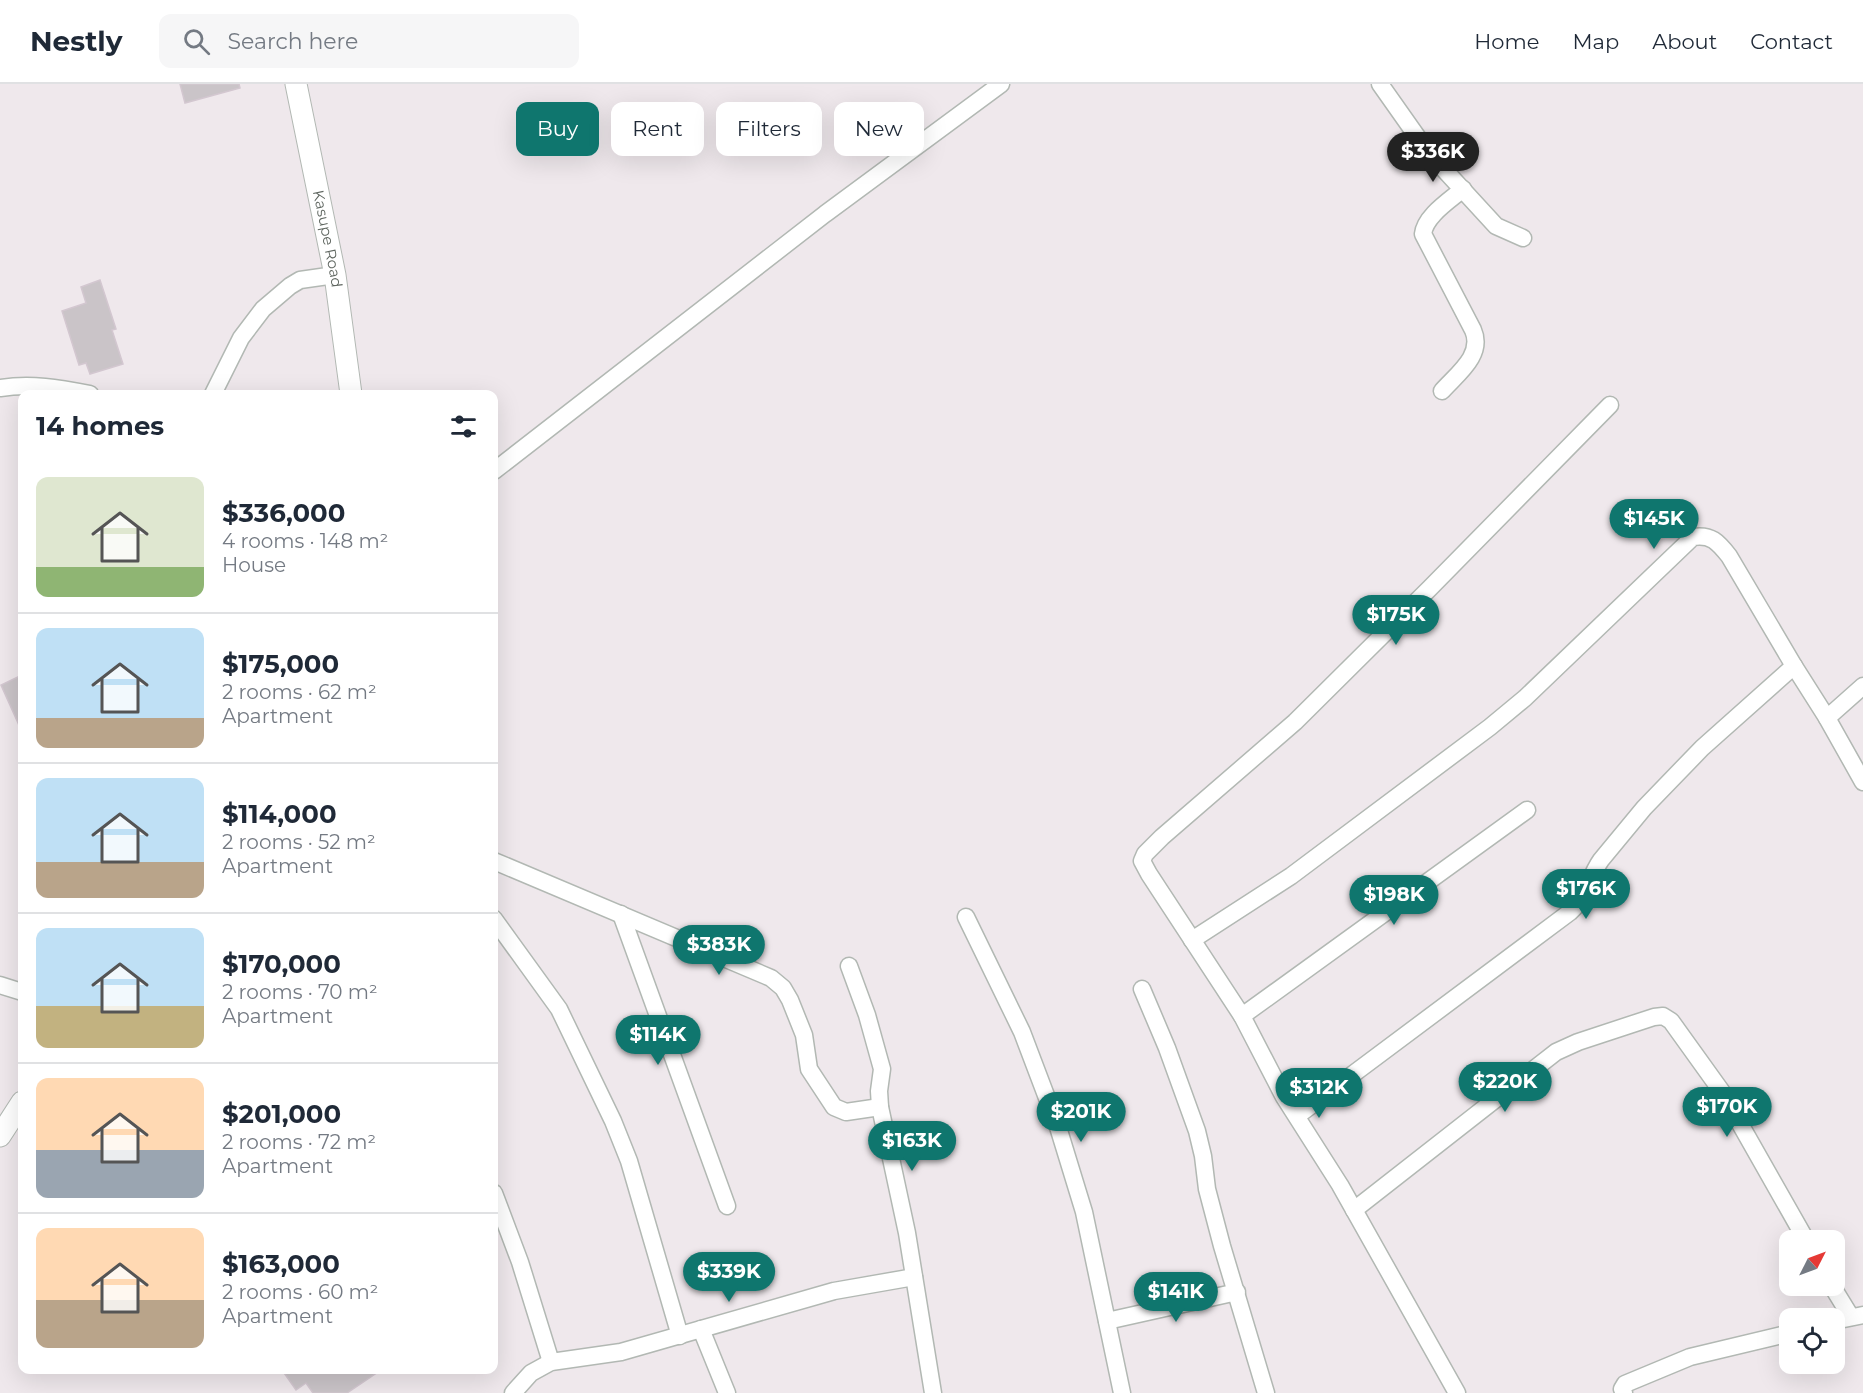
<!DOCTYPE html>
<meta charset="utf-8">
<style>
body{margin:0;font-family:Montserrat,sans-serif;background:#f6f6f7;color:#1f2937;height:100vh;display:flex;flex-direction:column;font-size:22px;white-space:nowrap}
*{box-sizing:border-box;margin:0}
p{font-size:20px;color:#747a83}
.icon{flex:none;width:33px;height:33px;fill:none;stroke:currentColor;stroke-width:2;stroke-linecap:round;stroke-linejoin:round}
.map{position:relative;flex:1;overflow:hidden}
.panel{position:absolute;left:18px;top:306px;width:480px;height:984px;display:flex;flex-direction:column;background:#fff;border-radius:12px;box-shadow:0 6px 24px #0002}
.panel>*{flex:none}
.top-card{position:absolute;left:516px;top:18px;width:570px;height:54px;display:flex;gap:12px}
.needle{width:39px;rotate:48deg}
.fabs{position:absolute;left:1779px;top:1146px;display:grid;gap:12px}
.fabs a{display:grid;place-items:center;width:66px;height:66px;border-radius:12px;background:#fff;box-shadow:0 6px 24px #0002;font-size:30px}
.price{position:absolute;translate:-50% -51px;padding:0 14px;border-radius:21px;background:#0f766e;color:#fff;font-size:20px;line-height:39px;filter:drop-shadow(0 2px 3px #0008)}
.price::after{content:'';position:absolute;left:50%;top:36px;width:18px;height:14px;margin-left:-9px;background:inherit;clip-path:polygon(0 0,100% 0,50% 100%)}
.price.current{background:#222;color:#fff}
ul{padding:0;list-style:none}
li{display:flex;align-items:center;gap:18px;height:150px;padding:0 18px}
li+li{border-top:2px solid #e0e1e3}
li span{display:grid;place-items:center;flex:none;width:168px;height:120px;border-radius:12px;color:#555}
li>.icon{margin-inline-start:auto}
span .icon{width:72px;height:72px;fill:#fffc;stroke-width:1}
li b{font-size:26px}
h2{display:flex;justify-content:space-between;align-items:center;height:72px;padding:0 18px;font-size:26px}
.pill{padding:0 21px;border-radius:12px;background:#fff;box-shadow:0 6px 24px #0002;font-size:21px;line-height:54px}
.pill.current{background:#0f766e;color:#fff}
header{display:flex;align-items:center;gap:36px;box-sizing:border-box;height:84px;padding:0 30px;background:#fff;border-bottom:2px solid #e0e1e3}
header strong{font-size:28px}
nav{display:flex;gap:33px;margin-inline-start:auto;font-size:21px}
.search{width:420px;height:54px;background:#f6f6f7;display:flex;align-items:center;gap:15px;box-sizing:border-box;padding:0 21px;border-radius:12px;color:#747a83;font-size:22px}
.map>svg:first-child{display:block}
</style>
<header>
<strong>Nestly</strong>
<div class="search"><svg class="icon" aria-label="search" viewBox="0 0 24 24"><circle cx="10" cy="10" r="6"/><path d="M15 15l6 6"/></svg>Search here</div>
<nav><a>Home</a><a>Map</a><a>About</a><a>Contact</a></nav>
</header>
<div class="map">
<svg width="1863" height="1309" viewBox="0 0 1863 1309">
<rect width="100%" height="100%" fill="#efe8ec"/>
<g fill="#cac4c8" stroke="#d3c7d0" stroke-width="1.5">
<path d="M180,0h59l1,4 -55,15z"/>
<path d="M100,196l16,49 -4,1 11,34 -33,10 -4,-11 -7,2 -17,-54 24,-8 -5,-16z"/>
<path d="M22,591v57l-21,-47z"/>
<path d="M282,1286h99l-34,23h-34l-7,-10 -10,7z"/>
</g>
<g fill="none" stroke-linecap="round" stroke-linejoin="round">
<defs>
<g id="minor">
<path d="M1380,0l48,68 68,74 27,12"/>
<path d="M0,304c31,-5 59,0 90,6"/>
<path d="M1442,307c15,-17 42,-36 31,-61l-50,-96c2,-18 26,-33 40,-45"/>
<path d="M213,310l28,-56 22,-29 27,-23 10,-6 35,-5"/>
<path d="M494,387l331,-257 176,-130"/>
<path d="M1863,602l-36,32 36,64"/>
<path d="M494,777l277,117 12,10 7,12 14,35 5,34 25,38 12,5 34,-5"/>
<path d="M621,830l106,292"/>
<path d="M966,833l56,115 36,95 26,85 38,181"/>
<path d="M494,835l65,90 54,112 16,40 51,175"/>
<path d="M1192,856l99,-64 199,-149 35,-29 168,-161c18,-3 25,5 36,19l65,110"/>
<path d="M849,882l18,49 15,54 -3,22 1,16 27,126 26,160"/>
<path d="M0,901l22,7"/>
<path d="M1142,905l25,59 30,83 6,25 4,33 15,57 44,147"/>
<path d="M1242,932l285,-206"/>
<path d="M1297,1032l273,-204c21,-20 17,-32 31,-52l43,-52 58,-60 92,-82 33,52"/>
<path d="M494,1109l26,69 31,100"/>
<path d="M1354,1126l202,-158 22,-10 76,-25 9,-1 8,5 51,71 84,148"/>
<path d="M1832,1202l19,31"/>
<path d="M1107,1237l130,-29"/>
<path d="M1834,1237l29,-6"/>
<path d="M701,1245l26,64"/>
<path d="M513,1309l18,-20 20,-11 70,-10 213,-61 80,-14"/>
<path d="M1457,1309l-117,-208 -56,-88 -42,-81 -93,-142 -7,-13 3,-7 17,-17 133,-115 135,-134 180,-183"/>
<path d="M1624,1309l-2,-4 3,-5 65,-27 100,-24"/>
</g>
<g id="tertiary">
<path id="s1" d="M296,0l39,191 16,119"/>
<path d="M0,1052l22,-34"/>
</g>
</defs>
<use href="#minor" stroke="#b2b8b3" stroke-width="19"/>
<use href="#tertiary" stroke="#b2b8b3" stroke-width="23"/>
<use href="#minor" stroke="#fff" stroke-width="16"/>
<use href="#tertiary" stroke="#fff" stroke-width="21"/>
</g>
<g text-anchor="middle" stroke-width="4.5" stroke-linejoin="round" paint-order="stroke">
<g font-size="15" fill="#5f6660" stroke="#fff">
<text dy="5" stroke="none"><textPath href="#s1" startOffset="158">Kasupe Road</textPath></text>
</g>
</g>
</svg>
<div class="fabs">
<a><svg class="needle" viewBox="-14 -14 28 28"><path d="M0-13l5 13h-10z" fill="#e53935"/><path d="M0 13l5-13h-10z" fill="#747a83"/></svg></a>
<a><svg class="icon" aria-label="locate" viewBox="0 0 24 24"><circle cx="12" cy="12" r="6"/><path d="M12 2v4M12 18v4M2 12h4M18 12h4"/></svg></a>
</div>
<b class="price current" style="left:1433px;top:99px">$336K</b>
<b class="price" style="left:1654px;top:466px">$145K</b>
<b class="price" style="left:1396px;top:562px">$175K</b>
<b class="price" style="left:1586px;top:836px">$176K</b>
<b class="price" style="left:1394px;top:842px">$198K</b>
<b class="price" style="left:719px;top:892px">$383K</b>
<b class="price" style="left:658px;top:982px">$114K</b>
<b class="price" style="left:1505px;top:1029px">$220K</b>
<b class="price" style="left:1319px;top:1035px">$312K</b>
<b class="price" style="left:1727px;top:1054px">$170K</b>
<b class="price" style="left:1081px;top:1059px">$201K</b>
<b class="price" style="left:912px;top:1088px">$163K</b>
<b class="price" style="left:729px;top:1219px">$339K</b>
<b class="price" style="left:1176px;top:1239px">$141K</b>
<div class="top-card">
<a class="pill current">Buy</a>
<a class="pill">Rent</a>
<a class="pill">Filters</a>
<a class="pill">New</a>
</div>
<section class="panel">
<h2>14 homes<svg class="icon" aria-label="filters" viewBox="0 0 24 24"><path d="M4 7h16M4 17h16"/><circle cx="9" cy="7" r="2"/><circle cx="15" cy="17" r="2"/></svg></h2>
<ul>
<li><span style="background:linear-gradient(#dfe7d0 75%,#8fb573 0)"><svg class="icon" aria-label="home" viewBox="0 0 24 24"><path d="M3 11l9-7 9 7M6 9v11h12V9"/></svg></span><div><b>$336,000</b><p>4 rooms · 148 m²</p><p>House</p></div></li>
<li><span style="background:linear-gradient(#bfe0f5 75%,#b9a48a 0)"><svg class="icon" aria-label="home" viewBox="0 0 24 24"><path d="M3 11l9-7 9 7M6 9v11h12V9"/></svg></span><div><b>$175,000</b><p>2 rooms · 62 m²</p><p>Apartment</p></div></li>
<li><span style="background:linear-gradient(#bfe0f5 70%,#b9a48a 0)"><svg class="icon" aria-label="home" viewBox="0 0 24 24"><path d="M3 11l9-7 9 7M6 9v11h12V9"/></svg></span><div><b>$114,000</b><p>2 rooms · 52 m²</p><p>Apartment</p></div></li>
<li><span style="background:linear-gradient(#bfe0f5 65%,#c2b280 0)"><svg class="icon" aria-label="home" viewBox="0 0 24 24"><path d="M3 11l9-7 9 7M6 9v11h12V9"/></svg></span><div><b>$170,000</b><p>2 rooms · 70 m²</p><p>Apartment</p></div></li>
<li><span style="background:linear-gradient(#ffd9b3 60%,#9aa5b1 0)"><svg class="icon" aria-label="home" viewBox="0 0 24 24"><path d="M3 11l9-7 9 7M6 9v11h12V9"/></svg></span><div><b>$201,000</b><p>2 rooms · 72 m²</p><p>Apartment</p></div></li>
<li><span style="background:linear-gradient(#ffd9b3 60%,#b9a48a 0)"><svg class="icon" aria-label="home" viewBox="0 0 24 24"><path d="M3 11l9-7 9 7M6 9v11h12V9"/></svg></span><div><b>$163,000</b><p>2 rooms · 60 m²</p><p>Apartment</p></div></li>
</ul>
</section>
</div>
